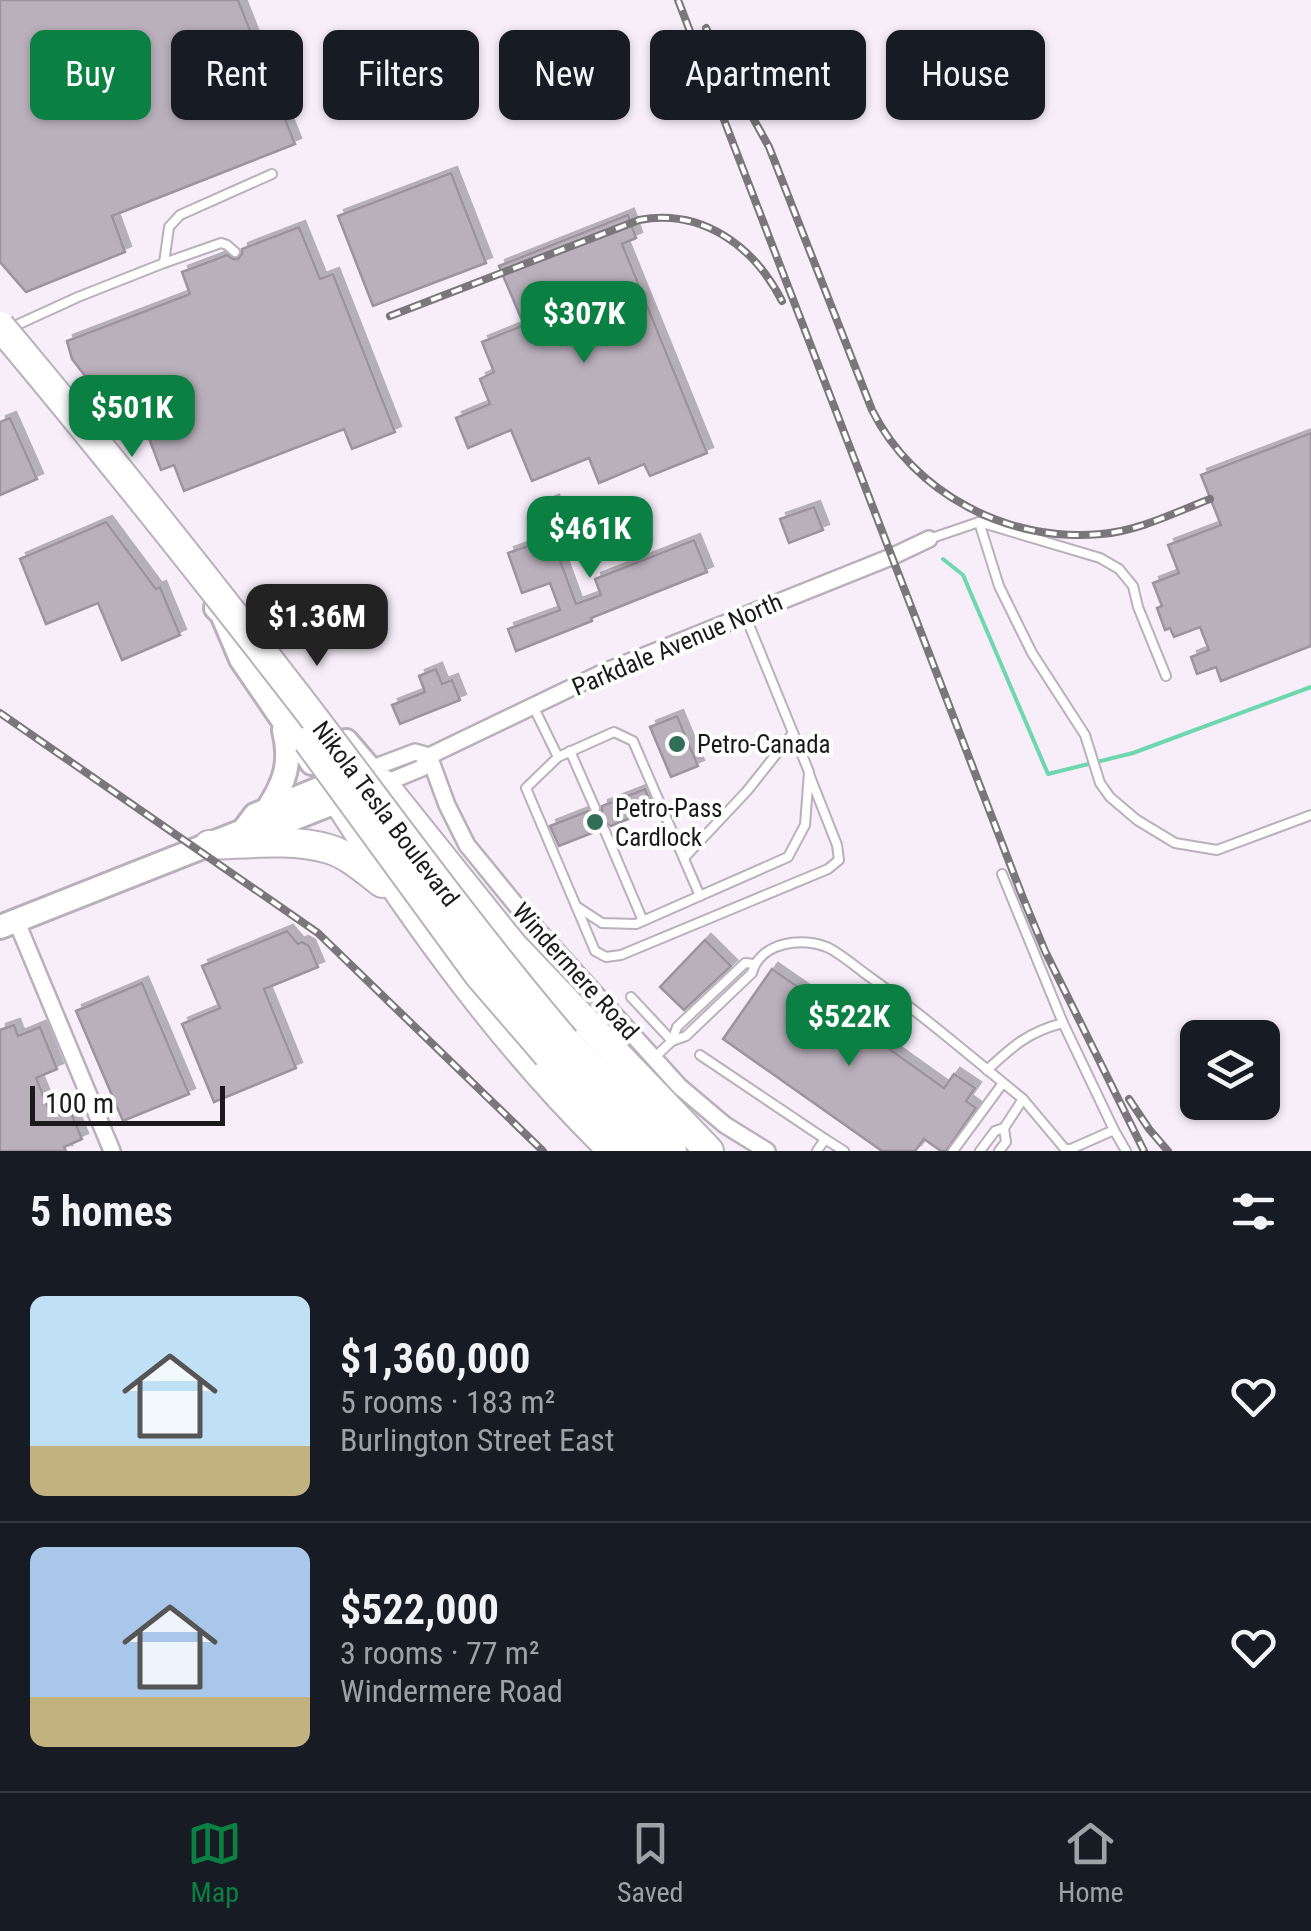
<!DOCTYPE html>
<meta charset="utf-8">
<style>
body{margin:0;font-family:"Roboto Condensed",sans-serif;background:#20242c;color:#f1f3f6;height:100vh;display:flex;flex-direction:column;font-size:38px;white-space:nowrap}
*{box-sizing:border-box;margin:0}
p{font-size:32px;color:#9ea1a6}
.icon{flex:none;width:55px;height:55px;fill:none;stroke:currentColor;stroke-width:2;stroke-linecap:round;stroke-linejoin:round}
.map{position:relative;height:1151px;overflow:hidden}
.side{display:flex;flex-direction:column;background:#171b24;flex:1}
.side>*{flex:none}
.banner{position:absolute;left:30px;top:30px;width:1252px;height:90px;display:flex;gap:20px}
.tools{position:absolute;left:1180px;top:1020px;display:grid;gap:20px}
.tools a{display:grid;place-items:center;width:100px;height:100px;border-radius:15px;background:#171b24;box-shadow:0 2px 8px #0004;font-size:50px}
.scale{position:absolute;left:30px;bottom:25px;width:195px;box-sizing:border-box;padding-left:10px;border:5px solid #1c191d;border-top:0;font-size:28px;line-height:35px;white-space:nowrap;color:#1c191d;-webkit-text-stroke:8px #fff;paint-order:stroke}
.price{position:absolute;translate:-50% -85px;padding:0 22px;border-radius:20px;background:#0b8043;color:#fff;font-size:32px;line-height:65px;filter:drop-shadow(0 2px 5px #0008)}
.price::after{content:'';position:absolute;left:50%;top:60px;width:30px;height:22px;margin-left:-15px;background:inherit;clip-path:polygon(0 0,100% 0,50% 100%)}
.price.active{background:#222;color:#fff}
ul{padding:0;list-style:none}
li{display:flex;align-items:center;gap:30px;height:250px;padding:0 30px}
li+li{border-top:2px solid #363941}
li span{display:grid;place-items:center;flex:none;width:280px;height:200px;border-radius:15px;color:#555}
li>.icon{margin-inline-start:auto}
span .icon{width:120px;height:120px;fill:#fffc;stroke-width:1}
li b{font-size:42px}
h2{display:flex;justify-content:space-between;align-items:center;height:120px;padding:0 30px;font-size:42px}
.pill{padding:0 35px;border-radius:15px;background:#171b24;box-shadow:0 2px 8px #0004;font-size:35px;line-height:90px}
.pill.active{background:#0b8043;color:#fff}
.menu{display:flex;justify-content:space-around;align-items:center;height:140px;border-top:2px solid #363941;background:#171b24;font-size:28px;color:#9ea1a6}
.menu a{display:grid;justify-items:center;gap:5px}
.menu .active{color:#0b8043}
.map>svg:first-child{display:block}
</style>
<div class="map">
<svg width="1311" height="1151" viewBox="0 0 1311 1151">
<defs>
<filter id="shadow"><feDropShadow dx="6" dy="-6" stdDeviation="0" flood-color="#0004"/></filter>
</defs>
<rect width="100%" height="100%" fill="#f7eef9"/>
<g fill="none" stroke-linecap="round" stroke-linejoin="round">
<path stroke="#6fd7ae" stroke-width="4" d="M943,559l20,16 85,199 85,-21 178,-66"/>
</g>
<g fill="#b9b0bb" stroke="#9c939e" stroke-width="2.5" filter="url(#shadow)">
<path d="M0,0h238l57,144 -183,72 13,36 -99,40 -26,-30z"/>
<path d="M451,173l35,90 -113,43 -35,-90z"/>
<path d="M628,215l8,23 -14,6 85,209 -57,23 -6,-12 -45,19 -10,-25 -57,23 -21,-51 -43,18 -12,-30 34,-14 -10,-25 14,-7 -12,-30 42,-17 -25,-59z"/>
<path d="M299,227l21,52 13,-5 62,158 -43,17 -8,-20 -160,62 -10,-26 -13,5 -14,-37 -10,4 -19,-47 -16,8 -30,-39 -5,-18 123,-47 -8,-22 45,-17 6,4h5l4,-5v-5z"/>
<path d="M10,418l27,61 -37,16v-73z"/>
<path d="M1311,433v213l-90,35 -5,-14 -19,7 -6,-17 18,-7 -9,-23 -26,10 -4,-9 -5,2 -8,-22 5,-2 -9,-23 26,-10 -11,-28 53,-20 -20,-50z"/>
<path d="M553,501l9,25 -13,4 27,74 25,-9 -6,-16 99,-39 13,32 -116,46 1,3 -76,30 -8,-22 52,-19 -10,-27 -28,10 -14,-40 34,-12 -12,-31z"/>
<path d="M814,507l9,23 -34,13 -9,-24z"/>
<path d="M106,522l50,67 4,-2 20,48 -58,25 -24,-57 -52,21 -26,-65z"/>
<path d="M436,669l6,15 10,-4 8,20 -60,24 -8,-19 33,-13 -6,-16z"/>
<path d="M677,716l21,50 -27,11 -21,-50z"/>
<path d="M645,789l8,20 -42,17 -9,-4 -4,3 -1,6 -38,15 -9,-20 38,-15 3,4h6l5,-3v-6z"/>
<path d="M287,931l11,13 4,-2 7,4 9,21 -54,22 32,79 -82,34 -32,-78 38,-16 -18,-42z"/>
<path d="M705,940l26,26 -47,44 -24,-23z"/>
<path d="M772,969l75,52 12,-17 16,12 -6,9 24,17 -5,6 56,40 10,-14 21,14 -9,13 10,7 -30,43h-5l-17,-12 -9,12h-33l-159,-112z"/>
<path d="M142,983l47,111 -66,27 -47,-110z"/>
<path d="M14,1025l4,11 22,-9 17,42 -21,9 14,34 18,-7 14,34 -18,8 2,4h-66v-121z"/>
</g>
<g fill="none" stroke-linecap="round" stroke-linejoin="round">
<defs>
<g id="lane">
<path d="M164,263l57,-20 6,2 8,7"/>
<path d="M8,329l70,-32 86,-34 5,-36 11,-12 92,-41"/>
<path d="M979,522l20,64 33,67 53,82 15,48 10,14 27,23 38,23 42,7 94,-35"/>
<path d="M929,539l50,-17 121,36 19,11 14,17 5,21 28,69"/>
<path d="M533,706l25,51 -32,31 50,118 26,17 34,1 152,-67 17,-32 4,-53 -64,-157"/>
<path d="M570,751l25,57"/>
<path d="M558,757l56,-25 19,9 67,155"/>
<path d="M604,829l39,92"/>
<path d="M684,858l63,-67 46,-58"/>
<path d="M1002,874l61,149"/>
<path d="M576,906l19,45 11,6 15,-2 207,-86 11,-9 -2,-15 -28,-71"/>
<path d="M754,964l-9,-1 -68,64 -5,14 14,-5 66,-63c8,-31 51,-37 77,-25 13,7 26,18 38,27 54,38 104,82 156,124l-19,29"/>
<path d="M631,997l41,44 -18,17"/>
<path d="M700,1055l125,84 -8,12"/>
<path d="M987,1070c26,-24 41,-38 76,-47l51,107 -43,19h-6l-42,-50"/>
<path d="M1114,1130l12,21"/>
<path d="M825,1139l19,12"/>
<path d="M953,1151l50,-68"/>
<path d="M980,1151l15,-20 9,-3 2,14 -7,9"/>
</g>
<g id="street">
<path d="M429,756l18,49 20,40 58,71 155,171 45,38 42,26"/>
<path d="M370,769l45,-17 14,4"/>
<path d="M383,784l39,-16 7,-12 175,-84 287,-115 38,-18"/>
<path d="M16,920l96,231"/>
</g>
<g id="secondary">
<path d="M216,608l6,6 19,45 71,104"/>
<path d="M346,741l37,43"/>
<path d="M267,810c18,-27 25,-48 17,-80"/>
<path d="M243,831l12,-16 98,-40"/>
<path d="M0,927l243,-96h19l94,-37"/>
</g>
<g id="highway">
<path d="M383,784l130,162 196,205"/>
<path d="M342,807c79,122 166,242 271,344"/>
<path d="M209,845c38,-1 82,-7 120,4 20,6 36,21 53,34"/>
<path d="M565,1041l107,110"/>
<path d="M548,1055l94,96"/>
</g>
</defs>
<use href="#lane" stroke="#b9b0bb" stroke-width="12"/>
<use href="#street" stroke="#b9b0bb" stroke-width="20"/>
<use href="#secondary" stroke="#b9b0bb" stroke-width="28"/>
<use href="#highway" stroke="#b9b0bb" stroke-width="32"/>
<use href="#lane" stroke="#fff" stroke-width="8"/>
<use href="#street" stroke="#fff" stroke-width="15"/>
<use href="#secondary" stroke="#fff" stroke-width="22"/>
<use href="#highway" stroke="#fff" stroke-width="28"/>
<defs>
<g id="rail">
<path d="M678,0l345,898 22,53 99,200"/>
<path d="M706,28l16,34 47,85 103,263c42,84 137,133 229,124 38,-3 75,-22 109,-35"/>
<path d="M390,316l249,-96c63,-12 115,26 143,81"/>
<path d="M0,713l318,220 225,218"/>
<path d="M1129,1099l20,30 19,22"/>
</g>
</defs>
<use href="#rail" stroke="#7b757c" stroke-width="8"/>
<use href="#rail" stroke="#fff" stroke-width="4" stroke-dasharray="11" stroke-linecap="butt"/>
<defs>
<g id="highway-bridge">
<path id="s1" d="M0,326c104,124 205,251 304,379 86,113 169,228 261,336"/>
<path d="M308,741l171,234 69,80"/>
</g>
</defs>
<use href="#highway-bridge" stroke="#b9b0bb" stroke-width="32" stroke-linecap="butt"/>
<use href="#highway-bridge" stroke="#fff" stroke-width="28"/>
</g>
<g fill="#326d56" stroke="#fff" stroke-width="4">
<circle cx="677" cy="744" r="10"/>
<circle cx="595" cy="822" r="10"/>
</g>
<g text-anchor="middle" stroke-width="8" stroke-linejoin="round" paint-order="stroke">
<g font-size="25" fill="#1c191d" stroke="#fff">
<text transform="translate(677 644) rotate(-23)" y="9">Parkdale Avenue North</text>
<text dy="9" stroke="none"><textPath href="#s1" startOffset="622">Nikola Tesla Boulevard</textPath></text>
<text transform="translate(576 971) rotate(48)" y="9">Windermere Road</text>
</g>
<g font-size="25" fill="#1c191d" stroke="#fff" text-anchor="start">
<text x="697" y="753">Petro-Canada</text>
<text x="615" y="817">Petro-Pass<tspan x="615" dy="29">Cardlock</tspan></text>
</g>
</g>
</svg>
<div class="tools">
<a><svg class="icon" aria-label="layers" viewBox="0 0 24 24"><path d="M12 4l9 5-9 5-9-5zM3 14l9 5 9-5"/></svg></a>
</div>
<div class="scale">100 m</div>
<b class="price" style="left:584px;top:366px">$307K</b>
<b class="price" style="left:132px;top:460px">$501K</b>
<b class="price" style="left:590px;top:581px">$461K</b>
<b class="price active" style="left:317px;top:669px">$1.36M</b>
<b class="price" style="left:849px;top:1069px">$522K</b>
<div class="banner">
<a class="pill active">Buy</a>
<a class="pill">Rent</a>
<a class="pill">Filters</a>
<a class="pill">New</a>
<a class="pill">Apartment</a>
<a class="pill">House</a>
</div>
</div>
<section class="side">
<h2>5 homes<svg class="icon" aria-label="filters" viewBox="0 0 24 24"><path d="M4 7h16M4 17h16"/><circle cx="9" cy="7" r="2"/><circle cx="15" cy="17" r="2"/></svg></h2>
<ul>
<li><span style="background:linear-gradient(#bfe0f5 75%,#c2b280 0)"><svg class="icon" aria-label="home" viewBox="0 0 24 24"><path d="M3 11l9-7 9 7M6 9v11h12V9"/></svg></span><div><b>$1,360,000</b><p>5 rooms · 183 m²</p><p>Burlington Street East</p></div><svg class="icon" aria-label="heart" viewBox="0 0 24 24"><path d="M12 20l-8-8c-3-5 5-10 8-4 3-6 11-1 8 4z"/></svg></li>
<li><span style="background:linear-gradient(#a9c7e8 75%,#c2b280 0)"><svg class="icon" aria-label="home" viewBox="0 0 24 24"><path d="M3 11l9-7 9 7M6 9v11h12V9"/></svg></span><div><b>$522,000</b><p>3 rooms · 77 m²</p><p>Windermere Road</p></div><svg class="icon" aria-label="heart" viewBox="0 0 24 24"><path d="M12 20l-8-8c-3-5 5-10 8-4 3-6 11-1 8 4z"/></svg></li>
</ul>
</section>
<nav class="menu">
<a class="active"><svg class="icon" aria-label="map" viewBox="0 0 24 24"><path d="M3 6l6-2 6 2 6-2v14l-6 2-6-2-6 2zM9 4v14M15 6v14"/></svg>Map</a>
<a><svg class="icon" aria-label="saved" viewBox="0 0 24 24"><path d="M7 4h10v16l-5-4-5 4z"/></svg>Saved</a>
<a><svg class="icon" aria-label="home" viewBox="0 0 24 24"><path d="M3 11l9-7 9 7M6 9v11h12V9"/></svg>Home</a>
</nav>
